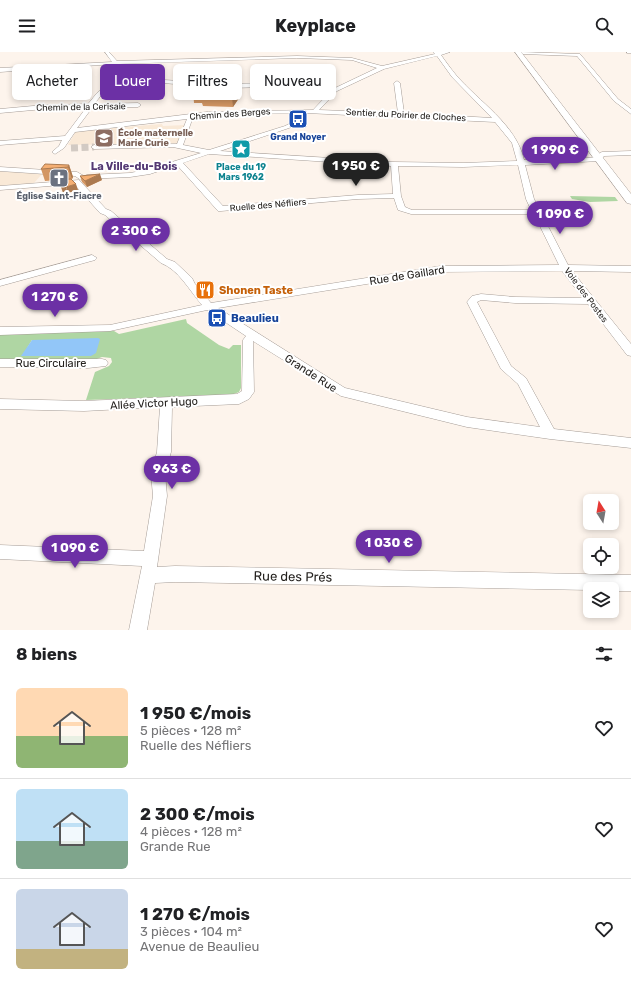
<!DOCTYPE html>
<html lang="fr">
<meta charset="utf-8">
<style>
body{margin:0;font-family:Rubik,sans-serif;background:#f6f6f6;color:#202124;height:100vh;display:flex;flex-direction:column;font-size:15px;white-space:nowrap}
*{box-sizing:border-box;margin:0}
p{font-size:13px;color:#757577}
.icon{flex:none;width:22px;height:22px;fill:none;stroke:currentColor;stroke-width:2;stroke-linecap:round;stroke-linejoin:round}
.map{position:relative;height:578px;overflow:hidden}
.sheet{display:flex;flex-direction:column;background:#fff;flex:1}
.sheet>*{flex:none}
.banner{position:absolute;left:12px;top:12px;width:400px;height:36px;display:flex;gap:8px}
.needle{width:26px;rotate:349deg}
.controls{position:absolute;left:583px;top:442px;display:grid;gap:8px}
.controls a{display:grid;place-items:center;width:36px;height:36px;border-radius:6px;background:#fff;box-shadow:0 2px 6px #0003;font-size:20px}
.price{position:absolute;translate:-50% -34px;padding:0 9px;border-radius:14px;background:#6c30a5;color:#fff;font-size:13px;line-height:26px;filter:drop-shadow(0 1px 2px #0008)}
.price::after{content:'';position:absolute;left:50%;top:24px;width:12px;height:9px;margin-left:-6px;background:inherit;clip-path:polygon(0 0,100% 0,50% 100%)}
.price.on{background:#222;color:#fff}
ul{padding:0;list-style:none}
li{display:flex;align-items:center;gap:12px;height:100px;padding:0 16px}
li+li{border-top:1px solid #e0e0e0}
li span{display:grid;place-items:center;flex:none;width:112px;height:80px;border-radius:6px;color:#555}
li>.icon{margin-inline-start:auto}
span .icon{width:48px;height:48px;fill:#fffc;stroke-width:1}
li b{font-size:17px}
h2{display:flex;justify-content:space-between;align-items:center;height:48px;padding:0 16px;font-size:17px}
.chip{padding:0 14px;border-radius:6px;background:#fff;box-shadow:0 2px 6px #0003;font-size:14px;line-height:36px}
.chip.on{background:#6c30a5;color:#fff}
header{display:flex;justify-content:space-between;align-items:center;height:52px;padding:0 16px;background:#fff;font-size:18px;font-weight:700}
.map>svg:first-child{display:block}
</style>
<header><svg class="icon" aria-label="menu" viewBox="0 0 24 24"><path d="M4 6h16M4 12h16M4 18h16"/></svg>Keyplace<svg class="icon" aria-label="search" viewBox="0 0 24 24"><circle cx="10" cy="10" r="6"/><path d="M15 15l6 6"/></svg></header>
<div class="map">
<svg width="631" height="578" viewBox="0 0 631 578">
<rect width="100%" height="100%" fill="#fdf4ec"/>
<g fill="#f9e9d7">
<path d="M162,72l1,2 22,-1 -7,18 -43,1 5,-11 -5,11 -67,1 8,-14z"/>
<path d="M0,119l42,3 -8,9 -4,2 -30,1z"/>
</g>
<g fill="#afd6a3" fill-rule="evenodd">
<path d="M570,144l45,1 3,4 -28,1 -18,-3z"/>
<path d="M186,267l1,4 32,22 10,4 4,-4h8v43l-2,4 -8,3 -145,5 9,-28 14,-6 3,-4 -1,-4 -9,-1 -13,5 -89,-1v-28l114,-2 5,3zM32,288l59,16 -64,-8z"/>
</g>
<path fill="#92c6f8" d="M98,286l2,1 -4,14 -5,3h-70l11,-16z"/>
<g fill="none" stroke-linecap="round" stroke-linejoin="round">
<path stroke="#d2cac3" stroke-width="7" stroke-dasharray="7 3.5" stroke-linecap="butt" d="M71,96l23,-1"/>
<defs>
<g id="minor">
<path d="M105,0h4l8,9 180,-5 55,2 30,8 53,-12 -2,-2h17l-9,3c5,7 10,14 15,20 23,27 60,49 68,85l64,-2 9,-1 3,-4 2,-1 29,-1v4l-27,1 -3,4 -2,1 -74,4 9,34 34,66 63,1v6l-59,-1 59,73v12l-4,-1 -39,-51 -73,-1 -34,-3 -4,2 34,64 15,12 28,51 77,9v10l-81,-9 -83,-12 -126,-31 -88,-55 1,51 -5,7 -10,5 -67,3 -1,45 -6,21 2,23 -10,71 18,-1 456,9v16h-19v-2h-22v1l-415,-8 -20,1 -8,47h-18l13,-64 -142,-7v-14l144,6 9,-55 -2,-23 6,-21 3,-45 -76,4 -84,-2v-10l84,2 153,-7 5,-3 1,-51 3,-4 -39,-26 -97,21 -110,4v-8l110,-2 92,-20c-13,-15 -23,-35 -41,-42l-56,-48 -5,-2 -26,-29 -74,6v-4l79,-6 27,29 5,2 56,48 8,3 17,16 3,6 16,19 230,-37 118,-1 -25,-51h-123l-13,-4 -4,-12 -36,1 -137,12h-3l-41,-46 -27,9 -20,3 -46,2 -3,1 -6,-4 -75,-5v-4l77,5 7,4 3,-1 43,-2 16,-3 55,-17 -28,-6 -79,2 -3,-2 3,-2 83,-1 10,-25 -112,13 -11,16 -9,6 -3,-2 7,-6 3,-6 -62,5v-4l65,-5 21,-28 -42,1 -44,4v-4l44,-4 44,-1 9,-11 17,-14v-15l-114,8v-4l112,-6zM437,4l15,21 40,41 -88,-5 -4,-30 -3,-2 -3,2 4,30 -79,-3 18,-19 47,-22zM297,6l55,2 25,8 -42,20 -13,-5 -11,-1 -82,2 -65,-4 -2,1v2l67,5 82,-2 10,1 10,4 -18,19 -106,2 -130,16 15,-20 46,-1 3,-2 -3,-2 -44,1c6,-7 15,-19 24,-21 6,-2 13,1 19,-2l-3,-2h-14l-1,-15zM300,61l-1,6 -14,7 -76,24 -26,-5 10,-28 22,-2zM306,61l189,9 17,21 5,18 -54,2 -69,-1 -174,-11 69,-23 15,-7zM209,102l182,12 2,28 -35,1 -135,11 -40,-43zM518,113l8,34 5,11h-119l-7,-3 -4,-11 -3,-30 65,1zM562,219l21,27 -68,-1 -34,-3 -9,2 -5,6 34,67 17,15 22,43 -73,-10 -122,-29 -127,-80 223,-36z"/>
<path d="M521,0l59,2 38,45 13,10v5l-17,-13 -37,-45 -54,-2z"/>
<rect x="627" y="0" width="4" height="1"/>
<path d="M92,203l5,3 -2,2 -95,26v-6z"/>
<path d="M0,307h102l4,1 2,3 -2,3 -18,2 -88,-1z"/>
</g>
<path id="major" d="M515,0h6l110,142v10l-4,-1z"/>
</defs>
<use href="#minor" stroke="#a59c96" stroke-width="1"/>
<use href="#major" stroke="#a59c96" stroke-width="1"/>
<use href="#minor" fill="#fff" fill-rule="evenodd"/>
<use href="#major" fill="#fff" fill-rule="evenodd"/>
</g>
<g fill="#d39663">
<path d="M238,36l1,10 -6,9 -30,-1 -1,-3h-8l-1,-13z"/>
<path d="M69,113l4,12 -1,2 -27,2 -4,-12z"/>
<path d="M80,124l22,4 -15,7 -5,-5z"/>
</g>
<g fill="#ac7a50">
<path d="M237,35l1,2v-1l1,10 -6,9 -1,-10z"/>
<path d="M69,113l4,12 -1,2 -4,-12z"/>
<path d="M100,122l2,6 -15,7 -2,-6z"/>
<path d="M65,132l2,6 -4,3 -2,-6z"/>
<path d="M76,132l2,6 -10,3 -2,-6z"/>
</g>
<g fill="#f5af73" stroke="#ac7a50">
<path d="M217,34l20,1v1h1l-6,9 -31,-1 2,-3h-10v-3z"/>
<path d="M45,112l24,1 -1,2 -27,2z"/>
<path d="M100,122l-15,7 -5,-5z"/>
<path d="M71,127l5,5 -10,3 -1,-3 -4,3 -2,-7z"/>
</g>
<defs>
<symbol id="bus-square" viewBox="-11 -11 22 22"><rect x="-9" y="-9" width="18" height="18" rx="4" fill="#1a4fb4" stroke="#fff"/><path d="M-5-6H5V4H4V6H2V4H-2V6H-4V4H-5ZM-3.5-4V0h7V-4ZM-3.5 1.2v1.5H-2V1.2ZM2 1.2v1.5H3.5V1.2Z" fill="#fff"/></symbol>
<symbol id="school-square" viewBox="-11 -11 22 22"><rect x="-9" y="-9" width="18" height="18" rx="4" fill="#8d6e63" stroke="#fff"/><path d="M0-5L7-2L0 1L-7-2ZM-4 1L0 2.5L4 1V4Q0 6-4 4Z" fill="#fff"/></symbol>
<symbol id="sight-square" viewBox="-11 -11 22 22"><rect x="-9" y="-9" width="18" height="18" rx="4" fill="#0f9aa8" stroke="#fff"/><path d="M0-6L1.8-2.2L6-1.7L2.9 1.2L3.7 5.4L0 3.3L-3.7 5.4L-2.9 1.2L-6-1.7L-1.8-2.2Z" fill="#fff"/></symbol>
<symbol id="church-square" viewBox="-11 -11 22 22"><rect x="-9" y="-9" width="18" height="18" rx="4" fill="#6b7280" stroke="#fff"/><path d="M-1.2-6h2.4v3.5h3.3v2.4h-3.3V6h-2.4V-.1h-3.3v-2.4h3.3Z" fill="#fff"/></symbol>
<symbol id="restaurant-square" viewBox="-11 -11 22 22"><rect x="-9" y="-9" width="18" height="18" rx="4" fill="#e8710a" stroke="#fff"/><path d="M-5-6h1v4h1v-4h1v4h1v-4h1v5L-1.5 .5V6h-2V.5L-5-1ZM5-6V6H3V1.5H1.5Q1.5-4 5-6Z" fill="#fff"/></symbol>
</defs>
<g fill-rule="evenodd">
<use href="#bus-square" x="287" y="56" width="22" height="22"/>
<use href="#school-square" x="93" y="75" width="22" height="22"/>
<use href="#sight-square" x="230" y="86" width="22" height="22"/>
<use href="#church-square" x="48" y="115" width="22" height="22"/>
<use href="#restaurant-square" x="194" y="227" width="22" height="22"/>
<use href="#bus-square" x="206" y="255" width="22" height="22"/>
</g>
<g text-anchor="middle" stroke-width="4" stroke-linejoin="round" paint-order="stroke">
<g font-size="9" fill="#24211e" stroke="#fff">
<text transform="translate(81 55) rotate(-1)" y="3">Chemin de la Cerisaie</text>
<text transform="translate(230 62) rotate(-4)" y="3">Chemin des Berges</text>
<text transform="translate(406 63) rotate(3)" y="3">Sentier du Poirier de Cloches</text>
<text transform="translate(268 153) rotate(-5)" y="3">Ruelle des Néfliers</text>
<text transform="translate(586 243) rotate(53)" y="3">Voie des Postes</text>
</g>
<g font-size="9" font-weight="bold" fill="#785e54" stroke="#fff" text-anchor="start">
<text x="118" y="84">École maternelle<tspan x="118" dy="10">Marie Curie</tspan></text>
</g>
<g font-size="9" font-weight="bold" fill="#164399" stroke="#fff">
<text x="298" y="88">Grand Noyer</text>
</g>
<g font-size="9" font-weight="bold" fill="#0d838f" stroke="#fff">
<text x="241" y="118">Place du 19<tspan x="241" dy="10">Mars 1962</tspan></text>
</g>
<g font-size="9" font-weight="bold" fill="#5b616d" stroke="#fff">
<text x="59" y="147">Église Saint-Fiacre</text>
</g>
<g font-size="11" font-weight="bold" fill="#543974" stroke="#fff">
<text x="134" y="118">La Ville-du-Bois</text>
</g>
<g font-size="11" fill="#24211e" stroke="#fff">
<text transform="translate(407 223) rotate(-9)" y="4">Rue de Gaillard</text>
<text x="51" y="315">Rue Circulaire</text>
<text transform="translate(311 321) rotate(33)" y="4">Grande Rue</text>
<text transform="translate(154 351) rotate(-3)" y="4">Allée Victor Hugo</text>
</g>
<g font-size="11" font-weight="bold" fill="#c56008" stroke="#fff" text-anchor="start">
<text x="219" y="242">Shonen Taste</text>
</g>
<g font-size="11" font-weight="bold" fill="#164399" stroke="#fff" text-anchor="start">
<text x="231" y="270">Beaulieu</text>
</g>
<g font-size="13" fill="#24211e" stroke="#fff">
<text transform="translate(293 524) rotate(1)" y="5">Rue des Prés</text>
</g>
</g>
</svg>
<div class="controls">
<a><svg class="needle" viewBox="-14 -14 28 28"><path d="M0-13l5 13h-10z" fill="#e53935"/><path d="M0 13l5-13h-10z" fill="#757577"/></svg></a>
<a><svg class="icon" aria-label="locate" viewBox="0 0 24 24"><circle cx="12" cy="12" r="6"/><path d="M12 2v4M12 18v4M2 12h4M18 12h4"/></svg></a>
<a><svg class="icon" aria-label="layers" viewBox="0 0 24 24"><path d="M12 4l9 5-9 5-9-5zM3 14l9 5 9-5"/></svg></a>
</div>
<b class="price" style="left:555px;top:119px">1 990 €</b>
<b class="price on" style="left:356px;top:135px">1 950 €</b>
<b class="price" style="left:560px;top:183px">1 090 €</b>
<b class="price" style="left:136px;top:200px">2 300 €</b>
<b class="price" style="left:55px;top:266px">1 270 €</b>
<b class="price" style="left:172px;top:438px">963 €</b>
<b class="price" style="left:389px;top:512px">1 030 €</b>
<b class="price" style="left:75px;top:517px">1 090 €</b>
<div class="banner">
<a class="chip">Acheter</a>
<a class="chip on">Louer</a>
<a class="chip">Filtres</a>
<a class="chip">Nouveau</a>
</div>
</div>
<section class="sheet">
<h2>8 biens<svg class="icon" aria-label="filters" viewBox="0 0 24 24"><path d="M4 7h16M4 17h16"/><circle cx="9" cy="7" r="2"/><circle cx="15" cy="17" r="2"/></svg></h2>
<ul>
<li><span style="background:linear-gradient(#ffd9b3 60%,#8fb573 0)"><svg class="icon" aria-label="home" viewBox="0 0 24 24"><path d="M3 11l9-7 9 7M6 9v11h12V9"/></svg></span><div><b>1 950 €/mois</b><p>5 pièces · 128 m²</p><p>Ruelle des Néfliers</p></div><svg class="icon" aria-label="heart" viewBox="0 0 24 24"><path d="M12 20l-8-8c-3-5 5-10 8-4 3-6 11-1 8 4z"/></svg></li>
<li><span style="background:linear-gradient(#bfe0f5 65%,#7fa58c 0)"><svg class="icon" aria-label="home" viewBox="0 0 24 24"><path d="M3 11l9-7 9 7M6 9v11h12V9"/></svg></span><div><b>2 300 €/mois</b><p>4 pièces · 128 m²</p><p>Grande Rue</p></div><svg class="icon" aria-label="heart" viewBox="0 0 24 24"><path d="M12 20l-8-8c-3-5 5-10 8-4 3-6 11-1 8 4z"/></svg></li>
<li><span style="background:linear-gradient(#c9d6e8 75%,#c2b280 0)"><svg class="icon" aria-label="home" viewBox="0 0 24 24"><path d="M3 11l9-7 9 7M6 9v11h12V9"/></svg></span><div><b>1 270 €/mois</b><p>3 pièces · 104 m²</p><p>Avenue de Beaulieu</p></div><svg class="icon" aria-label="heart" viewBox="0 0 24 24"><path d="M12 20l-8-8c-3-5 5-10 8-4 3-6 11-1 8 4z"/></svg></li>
</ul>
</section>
